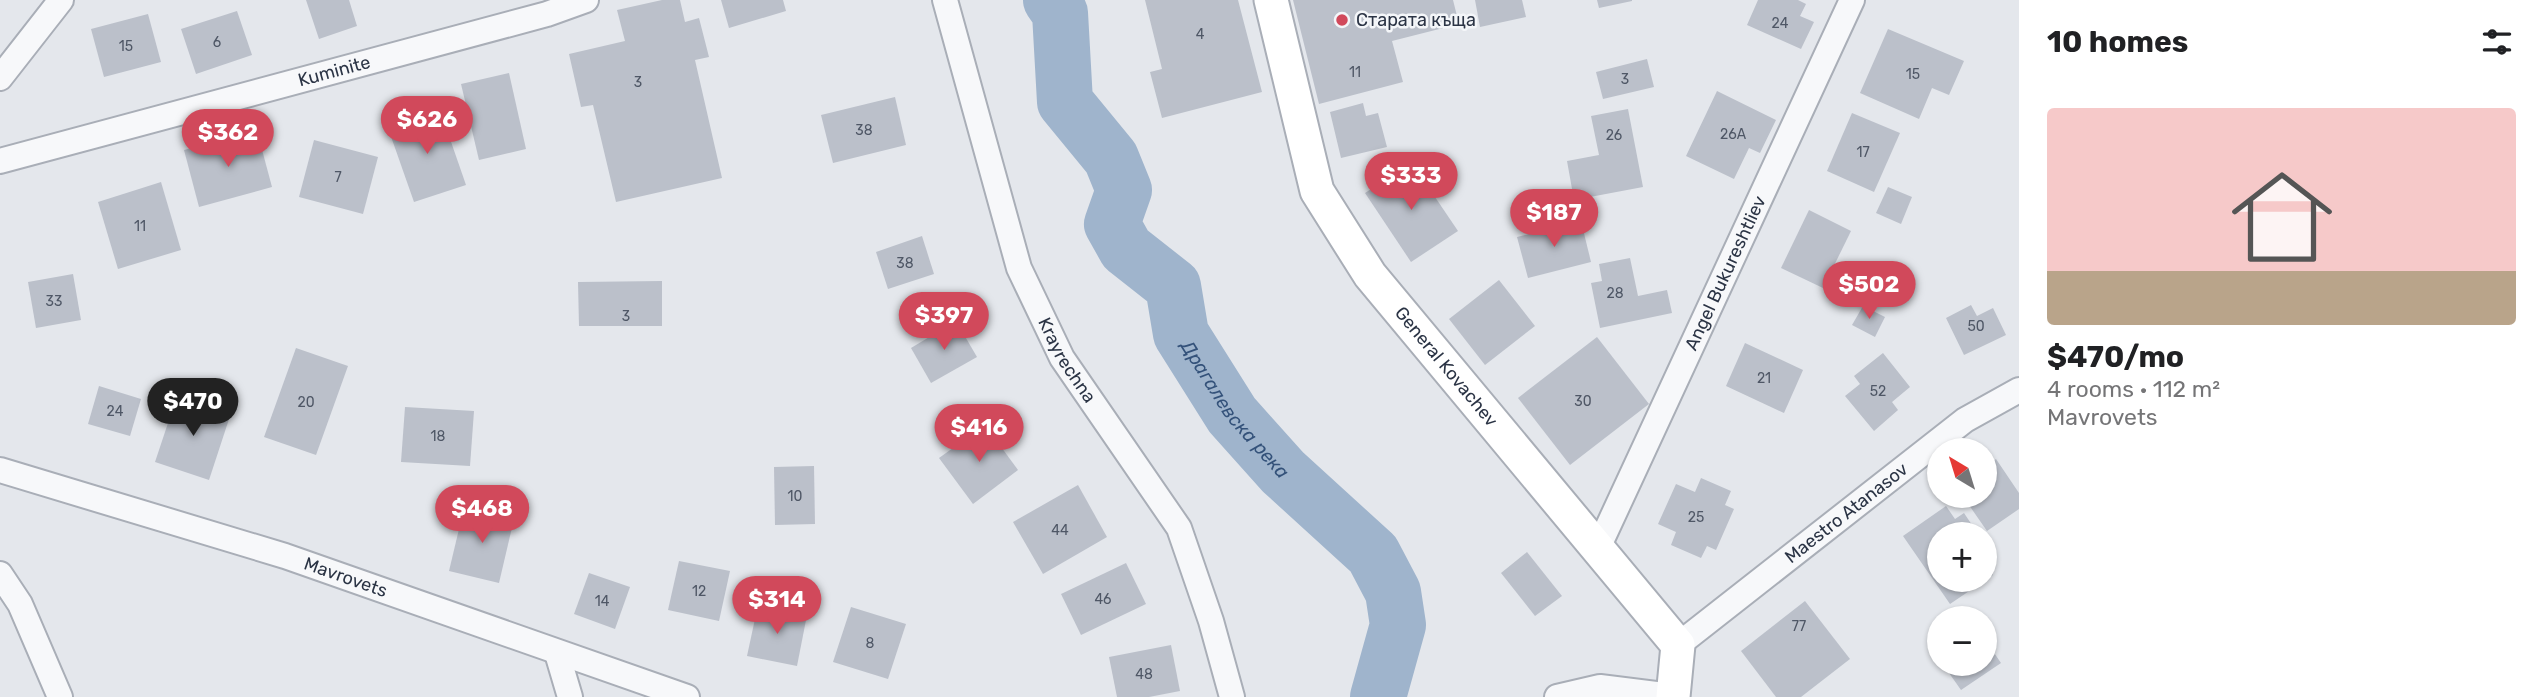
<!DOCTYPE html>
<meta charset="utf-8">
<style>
body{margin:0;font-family:Rubik,sans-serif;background:#f6f6f6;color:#202124;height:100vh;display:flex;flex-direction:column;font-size:26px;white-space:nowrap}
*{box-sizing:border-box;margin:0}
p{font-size:23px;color:#757577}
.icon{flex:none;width:38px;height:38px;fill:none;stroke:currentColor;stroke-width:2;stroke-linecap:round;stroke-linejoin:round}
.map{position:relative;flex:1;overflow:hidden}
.sheet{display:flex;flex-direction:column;background:#fff;width:525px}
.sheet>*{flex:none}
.needle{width:46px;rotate:322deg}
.buttons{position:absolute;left:1927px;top:438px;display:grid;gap:14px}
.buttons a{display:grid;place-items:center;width:70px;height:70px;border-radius:50%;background:#fff;box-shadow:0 2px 5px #0004;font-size:35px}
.price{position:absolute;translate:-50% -60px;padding:0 16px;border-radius:24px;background:#d1495b;color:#fff;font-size:23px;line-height:46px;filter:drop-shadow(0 2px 4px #0008)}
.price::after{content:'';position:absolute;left:50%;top:42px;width:21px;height:16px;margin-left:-10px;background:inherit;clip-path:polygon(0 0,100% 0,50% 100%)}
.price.current{background:#222;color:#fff}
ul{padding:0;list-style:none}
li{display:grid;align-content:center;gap:14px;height:371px;padding:0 28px}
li+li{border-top:2px solid #e0e0e0}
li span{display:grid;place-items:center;height:217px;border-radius:7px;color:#555}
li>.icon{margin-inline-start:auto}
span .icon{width:126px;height:126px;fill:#fffc;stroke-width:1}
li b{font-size:30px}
h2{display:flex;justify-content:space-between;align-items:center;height:84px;padding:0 28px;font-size:30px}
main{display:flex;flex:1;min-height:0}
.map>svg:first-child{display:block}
</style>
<main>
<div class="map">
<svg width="2019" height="697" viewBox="0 0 2019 697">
<rect width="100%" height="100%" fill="#e4e7ec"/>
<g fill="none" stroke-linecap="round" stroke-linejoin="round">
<path stroke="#9fb4cc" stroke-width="56" id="s1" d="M1051,0l9,13 5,89 46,56 13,32 -12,34 14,25 47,37 8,48 51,81 51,57 90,82 20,38 5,33 -20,72"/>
</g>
<g fill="#bbc0ca">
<path d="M306,0h43l8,26 -38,13z"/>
<path d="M662,0h18l5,22 14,-4 10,39 -14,3 27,118 -106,24 -23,-97 -12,2 -12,-53 56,-13 -8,-31z"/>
<path d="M721,0h62l3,11 -57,17z"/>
<path d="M1145,0h93l24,92 -100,26 -12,-46 12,-3z"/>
<path d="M1293,0h160l6,24 -67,17 11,41 -84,22z"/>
<path d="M1475,0h47l4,17 -46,10z"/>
<path d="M1597,0h35v1l-33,7z"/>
<path d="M1758,0h40l8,4 -6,12 14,6 -13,27 -54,-24z"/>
<path d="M237,11l15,44 -56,19 -15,-45z"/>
<path d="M148,14l13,48 -57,15 -13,-48z"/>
<path d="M1888,29l76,32 -15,34 -17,-7 -13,31 -59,-26z"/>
<path d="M1647,59l7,28 -51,12 -7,-27z"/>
<path d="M509,73l17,76 -47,11 -18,-76z"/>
<path d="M1717,91l59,29 -16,33 -11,-5 -15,31 -48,-23z"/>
<path d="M895,97l11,48 -73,18 -12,-48z"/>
<path d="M1363,103l3,13 12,-3 9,34 -46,11 -11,-46z"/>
<path d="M1628,109l15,78 -69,13 -7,-39 32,-6 -8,-39z"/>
<path d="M440,110l26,75 -52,17 -26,-74z"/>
<path d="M1852,113l48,20 -26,59 -47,-21z"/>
<path d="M257,131l15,56 -73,20 -15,-57z"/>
<path d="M314,140l64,17 -15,57 -64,-17z"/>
<path d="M1412,163l46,68 -47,31 -46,-69z"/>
<path d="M161,182l20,68 -63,19 -20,-67z"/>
<path d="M1888,187l24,10 -11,27 -25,-11z"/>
<path d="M1809,210l42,21 -28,57 -42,-20z"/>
<path d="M1581,221l10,41 -63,16 -11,-41z"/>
<path d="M922,236l12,38 -46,15 -12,-37z"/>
<path d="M1630,258l8,38 29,-6 5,23 -72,15 -9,-45 11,-2 -3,-17z"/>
<path d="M73,274l8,46 -45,8 -8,-46z"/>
<path d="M1499,280l36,46 -50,39 -36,-46z"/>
<path d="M662,281v45h-83l-1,-44z"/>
<path d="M1971,305l6,11 16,-8 13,27 -42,20 -18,-37z"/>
<path d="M1863,306l22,11 -10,20 -23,-12z"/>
<path d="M956,321l21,36 -46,26 -20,-35z"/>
<path d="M1597,337l52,67 -79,61 -52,-67z"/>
<path d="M1745,343l58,27 -19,43 -58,-27z"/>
<path d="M296,348l52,18 -32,89 -52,-18z"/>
<path d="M1883,353l27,34 -18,15 6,8 -24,21 -29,-35 15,-12 -6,-8z"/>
<path d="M99,386l42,13 -11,37 -42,-12z"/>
<path d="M177,396l54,17 -22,67 -54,-18z"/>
<path d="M405,407l69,4 -4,55 -69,-4z"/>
<path d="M985,425l33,45 -45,34 -34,-46z"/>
<path d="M1996,459l23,34v16l-32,22 -25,-36h22v-28z"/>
<path d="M814,466l1,58 -40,1 -1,-58z"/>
<path d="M1701,478l30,13 -6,14 9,4 -18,41 -9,-4 -6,12 -30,-13 5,-13 -18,-8 18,-40 19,8z"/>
<path d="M1078,485l29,52 -64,37 -30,-52z"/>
<path d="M1946,506l9,13 9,-6 14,21h-39v45h45v-17l9,13 -43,29 -47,-68z"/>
<path d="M464,508l50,11 -15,64 -50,-12z"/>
<path d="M1527,552l35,44 -27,20 -34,-43z"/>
<path d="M679,561l51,10 -11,50 -51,-11z"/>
<path d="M1126,563l20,41 -65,31 -20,-41z"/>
<path d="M589,573l41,14 -15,42 -41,-15z"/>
<path d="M1805,601l45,58 -49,38h-25l-35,-46z"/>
<path d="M758,605l49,10 -10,51 -50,-10z"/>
<path d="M851,607l55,17 -18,55 -55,-17z"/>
<path d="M1986,641l15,22 -40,27 -19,-27h42z"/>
<path d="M1171,645l9,46 -31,6h-32l-8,-40z"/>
</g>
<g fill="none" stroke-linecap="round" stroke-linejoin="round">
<defs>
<g id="street">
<path id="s2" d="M945,0l74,268 43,90 117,170 32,93 21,76"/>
<path d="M0,78l61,-78"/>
<path id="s3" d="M0,161l547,-147 39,-14"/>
<path id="s4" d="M0,470l285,86 402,141"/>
<path id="s5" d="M1598,548l254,-548"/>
<path d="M0,574l20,30 40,93"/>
<path id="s6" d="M1678,645l287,-225 54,-30"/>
<path d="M557,653l13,44"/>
<path d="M1557,697l43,-10 72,9"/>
</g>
<g id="secondary">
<path id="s7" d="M1271,0l46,191 53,84 308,370 -5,52"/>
</g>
</defs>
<use href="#street" stroke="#a9aeb7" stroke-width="28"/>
<use href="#secondary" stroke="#a9aeb7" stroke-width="37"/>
<use href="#street" stroke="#f7f8fa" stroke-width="24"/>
<use href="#secondary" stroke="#fff" stroke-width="33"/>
</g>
<circle fill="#d1495b" stroke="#f4f6f9" stroke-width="2.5" cx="1342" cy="20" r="7"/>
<g text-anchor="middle" stroke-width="5" stroke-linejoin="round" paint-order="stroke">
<g font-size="14" fill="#4f5766">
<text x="1780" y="28">24</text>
<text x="1200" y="39">4</text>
<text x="217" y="47">6</text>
<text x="126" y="51">15</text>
<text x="1355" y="77">11</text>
<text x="1913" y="79">15</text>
<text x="1625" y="84">3</text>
<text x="638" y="87">3</text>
<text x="864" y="135">38</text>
<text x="1733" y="139">26А</text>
<text x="1614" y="140">26</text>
<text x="1863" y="157">17</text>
<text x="338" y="182">7</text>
<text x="140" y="231">11</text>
<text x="905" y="268">38</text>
<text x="1615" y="298">28</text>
<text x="54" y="306">33</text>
<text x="626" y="321">3</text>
<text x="1976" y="331">50</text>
<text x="1764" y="383">21</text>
<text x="1878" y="396">52</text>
<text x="1583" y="406">30</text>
<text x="306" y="407">20</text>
<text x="115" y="416">24</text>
<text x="438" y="441">18</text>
<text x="795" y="501">10</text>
<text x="1696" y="522">25</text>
<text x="1060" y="535">44</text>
<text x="699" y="596">12</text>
<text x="1103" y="604">46</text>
<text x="602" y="606">14</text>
<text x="1799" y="631">77</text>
<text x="870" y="648">8</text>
<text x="1144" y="679">48</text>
</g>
<g font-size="18" fill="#2b3445" stroke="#f4f6f9" text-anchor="start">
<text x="1356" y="26">Старата къща</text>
</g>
<g font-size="18" fill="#2b3445" stroke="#f4f6f9">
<text dy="6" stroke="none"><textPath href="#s3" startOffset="346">Kuminite</textPath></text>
<text dy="6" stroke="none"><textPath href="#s5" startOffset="303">Angel Bukureshtliev</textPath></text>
<text dy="6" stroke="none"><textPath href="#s2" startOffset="382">Krayrechna</textPath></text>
<text dy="6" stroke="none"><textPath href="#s7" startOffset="415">General Kovachev</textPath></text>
<text dy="6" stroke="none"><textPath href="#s6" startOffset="214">Maestro Atanasov</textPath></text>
<text dy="6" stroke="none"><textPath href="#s4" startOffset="362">Mavrovets</textPath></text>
</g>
<g font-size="19" font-style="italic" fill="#34527a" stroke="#f4f6f9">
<text dy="7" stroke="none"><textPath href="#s1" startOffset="478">Драгалевска река</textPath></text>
</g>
</g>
</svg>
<div class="buttons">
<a><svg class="needle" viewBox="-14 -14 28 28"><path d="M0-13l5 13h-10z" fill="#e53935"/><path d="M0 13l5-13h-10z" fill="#757577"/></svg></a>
<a>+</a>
<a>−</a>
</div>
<b class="price" style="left:427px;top:156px">$626</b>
<b class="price" style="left:228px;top:169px">$362</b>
<b class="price" style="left:1411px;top:212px">$333</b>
<b class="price" style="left:1554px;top:249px">$187</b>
<b class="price" style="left:1869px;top:321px">$502</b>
<b class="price" style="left:944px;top:352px">$397</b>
<b class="price current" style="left:193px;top:438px">$470</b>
<b class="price" style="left:979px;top:464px">$416</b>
<b class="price" style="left:482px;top:545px">$468</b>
<b class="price" style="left:777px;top:636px">$314</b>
</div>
<section class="sheet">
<h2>10 homes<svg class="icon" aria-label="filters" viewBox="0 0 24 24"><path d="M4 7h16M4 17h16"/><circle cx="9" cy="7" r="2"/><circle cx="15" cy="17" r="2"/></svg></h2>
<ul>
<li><span style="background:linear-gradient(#f6c9c9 75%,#b9a48a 0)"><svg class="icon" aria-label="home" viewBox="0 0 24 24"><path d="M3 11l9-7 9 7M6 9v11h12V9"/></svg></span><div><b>$470/mo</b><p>4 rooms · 112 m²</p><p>Mavrovets</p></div></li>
</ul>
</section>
</main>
